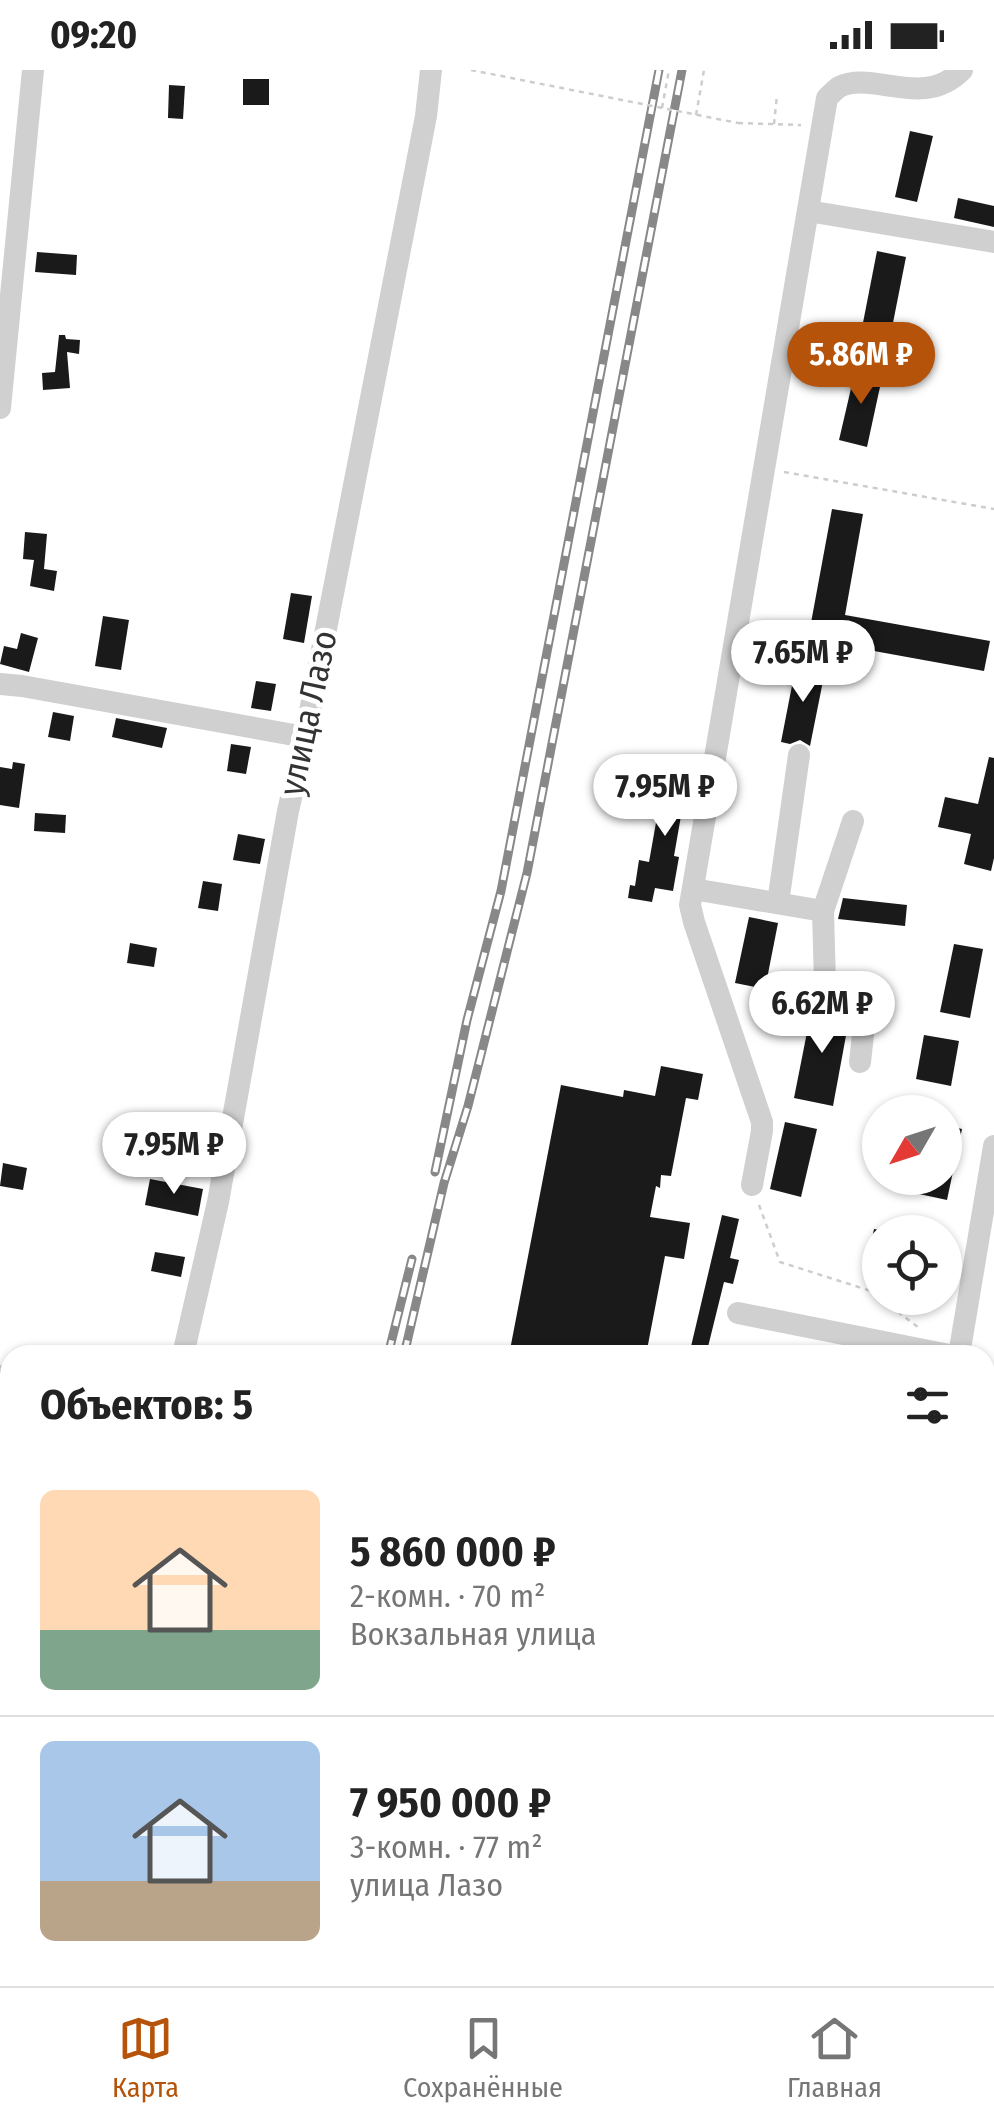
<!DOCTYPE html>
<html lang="ru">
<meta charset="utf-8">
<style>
body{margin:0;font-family:"Fira Sans Condensed",sans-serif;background:#f6f6f6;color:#222;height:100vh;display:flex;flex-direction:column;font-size:38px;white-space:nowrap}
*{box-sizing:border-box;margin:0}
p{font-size:32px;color:#767676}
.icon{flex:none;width:55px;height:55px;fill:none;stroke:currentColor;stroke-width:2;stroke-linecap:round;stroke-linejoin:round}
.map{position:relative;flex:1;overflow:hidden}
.drawer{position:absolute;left:0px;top:1275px;width:995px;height:642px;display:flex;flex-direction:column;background:#fff;border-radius:30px 30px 0 0;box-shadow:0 2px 8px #0004}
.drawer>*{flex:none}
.needle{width:65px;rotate:231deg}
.fabs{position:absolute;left:862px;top:1025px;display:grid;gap:20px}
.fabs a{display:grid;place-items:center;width:100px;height:100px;border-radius:50%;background:#fff;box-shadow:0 2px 8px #0004;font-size:50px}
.price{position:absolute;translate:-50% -85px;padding:0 22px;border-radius:35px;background:#fff;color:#222;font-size:32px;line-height:65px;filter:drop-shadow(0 2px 5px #0008)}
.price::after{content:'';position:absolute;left:50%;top:60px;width:30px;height:22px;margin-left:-15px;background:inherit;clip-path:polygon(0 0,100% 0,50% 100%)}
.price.current{background:#b45309;color:#fff}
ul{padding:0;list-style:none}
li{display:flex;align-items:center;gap:30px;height:250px;padding:0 40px}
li+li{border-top:2px solid #e0e0e0}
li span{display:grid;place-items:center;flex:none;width:280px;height:200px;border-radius:15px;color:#555}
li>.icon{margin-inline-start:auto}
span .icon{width:120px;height:120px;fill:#fffc;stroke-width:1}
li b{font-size:42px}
h2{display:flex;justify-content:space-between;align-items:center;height:120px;padding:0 40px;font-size:42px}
.status{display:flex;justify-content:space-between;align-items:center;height:70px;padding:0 50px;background:#fff;direction:ltr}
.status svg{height:28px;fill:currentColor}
.dock{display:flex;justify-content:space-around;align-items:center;height:140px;border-top:2px solid #e0e0e0;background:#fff;font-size:28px;color:#767676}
.dock a{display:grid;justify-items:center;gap:5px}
.dock .current{color:#b45309}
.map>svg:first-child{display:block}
</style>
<div class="status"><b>09:20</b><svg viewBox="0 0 49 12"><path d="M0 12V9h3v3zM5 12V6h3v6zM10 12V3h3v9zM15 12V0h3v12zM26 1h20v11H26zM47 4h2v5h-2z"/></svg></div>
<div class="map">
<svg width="994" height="1916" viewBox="0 0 994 1916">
<rect width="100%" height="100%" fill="#fff"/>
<g fill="#1a1a1a">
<rect x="243" y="9" width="26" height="26"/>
<path d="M169,15l16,1 -2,33 -15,-1z"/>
<path d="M910,61l23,5 -16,66 -22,-5z"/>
<path d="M958,128l36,8v21l-40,-9z"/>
<path d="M877,181l29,6 -16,81 -29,-5z"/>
<path d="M37,182l40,3 -1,20 -41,-3z"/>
<path d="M59,265h6l1,4 14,1 -1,14 -12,-2 3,36 -27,2 -1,-17 13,-1z"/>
<path d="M856,297l27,6 -16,74 -28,-7z"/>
<path d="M832,439l31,5 -18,101 145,26 -6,30 -176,-32z"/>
<path d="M25,462l22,2 -3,35 13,2 -3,20 -24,-5 4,-26 -11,-1z"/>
<path d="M291,523l21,3 -8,47 -21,-4z"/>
<path d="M103,546l26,4 -8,50 -26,-4z"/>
<path d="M21,563l17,5 -9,34 -29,-8 4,-18 13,3z"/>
<path d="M796,595l29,6 -15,75 -10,-6 -10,4 -9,-2z"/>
<path d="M256,611l20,3 -5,27 -20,-3z"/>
<path d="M53,642l21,4 -4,25 -22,-4z"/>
<path d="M116,648l51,10 -5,20 -50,-11z"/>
<path d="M231,674l20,3 -5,27 -19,-3z"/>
<path d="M989,687l5,1v100l-3,13 -27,-7 7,-30 -33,-7 7,-30 33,7z"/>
<path d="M13,692l12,2 -6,44 -19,-3v-38l12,2z"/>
<path d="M665,702l31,6 -5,33 -9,-1 -8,46 5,1 -6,34 -18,-3 -3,14 -24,-4 2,-13 5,1 4,-26 10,2z"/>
<path d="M35,743l31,2 -1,18 -31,-2z"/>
<path d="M238,764l27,5 -5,25 -27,-4z"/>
<path d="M203,811l19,3 -4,27 -20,-3z"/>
<path d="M843,828l64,7 -2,21 -67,-7z"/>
<path d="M749,847l29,6 -13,66 -30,-6z"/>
<path d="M130,873l27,5 -3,19 -27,-4z"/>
<path d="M954,874l29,5 -13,69 -30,-6z"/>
<path d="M812,937l38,7 -17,92 -39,-8z"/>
<path d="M924,965l35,6 -8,45 -35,-7z"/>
<path d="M661,996l42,8 -5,26 -12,-2 -15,78 -10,-1 -1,13 -4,-2 -6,31 40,6 -6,36 -19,-3 -19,99h-137l52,-270 62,12 1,-7 31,6z"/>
<path d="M785,1052l32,7 -16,68 -31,-8z"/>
<path d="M945,1055l17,4 -15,71 -28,-6 4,-16h22z"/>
<path d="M3,1093l24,5 -4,22 -23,-4z"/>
<path d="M150,1109l53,10 -5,27 -53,-11z"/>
<path d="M722,1145l17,4 -9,39 9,2 -6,24 -9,-2 -18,73h-17z"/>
<path d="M874,1159l6,1v51l-16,-3z"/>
<path d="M155,1182l30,5 -4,20 -30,-6z"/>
</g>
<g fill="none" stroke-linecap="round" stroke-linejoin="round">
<g stroke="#cdcdcd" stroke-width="2.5" stroke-dasharray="5 5" stroke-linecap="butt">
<path d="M662,38l7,-38"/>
<path d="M696,45l8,-45"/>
<path d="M738,53l63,2"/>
<path d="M774,54l3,-29"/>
<path d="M784,402l210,37"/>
<path d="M759,1135l21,57 91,29 48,37"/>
</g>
<g stroke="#d0d0d0" stroke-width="22">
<path d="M808,141l186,31"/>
<path d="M0,338l33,-338"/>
<path d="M0,614l22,2 283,51"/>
<path d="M853,751l-30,90 2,73 42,14 -7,64"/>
<path d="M693,819l130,22"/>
<path d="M778,833l21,-148"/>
<path d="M752,1115l10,-54v-9l-68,-200 -4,-17 137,-807c4,-4 8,-8 12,-11 34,-17 84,23 123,-17"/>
<path d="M738,1243l211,42"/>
<path d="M183,1285l35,-153 70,-391 17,-74 121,-621 5,-46"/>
<path d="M959,1285l35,-209"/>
<path d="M0,1306l10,5"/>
<path d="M985,1348l9,2"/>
<path d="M985,1646l9,2"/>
<path d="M985,1670l9,2"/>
<path d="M985,1768l9,2"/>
<path d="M667,1916l2,-8"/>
<path d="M845,1916l2,-8"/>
</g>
<defs>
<g id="rail">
<path d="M435,1102l32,-152 34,-129 158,-821"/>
<path d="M388,1285l24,-96"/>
<path d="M404,1285l40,-172 24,-77 59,-233 155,-803"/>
<path d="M260,1916l2,-8"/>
<path d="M276,1916l2,-8"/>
</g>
</defs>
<use href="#rail" stroke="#888" stroke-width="9"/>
<use href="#rail" stroke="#fff" stroke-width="5" stroke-dasharray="15" stroke-linecap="butt"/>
<path stroke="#cdcdcd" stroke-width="2.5" stroke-dasharray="5 5" stroke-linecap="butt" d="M471,0l267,53"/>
</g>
<g text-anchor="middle" stroke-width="10" stroke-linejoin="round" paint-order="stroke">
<g font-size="35" fill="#333" stroke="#fff">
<text transform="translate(308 643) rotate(-78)" y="12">улица Лазо</text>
</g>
</g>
</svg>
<div class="fabs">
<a><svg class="needle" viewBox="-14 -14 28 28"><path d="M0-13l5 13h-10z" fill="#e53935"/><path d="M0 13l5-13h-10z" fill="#767676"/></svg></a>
<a><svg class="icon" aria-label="locate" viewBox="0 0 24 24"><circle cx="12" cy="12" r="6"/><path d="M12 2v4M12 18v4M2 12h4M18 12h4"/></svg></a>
</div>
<b class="price current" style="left:861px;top:337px">5.86M ₽</b>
<b class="price" style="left:803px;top:635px">7.65M ₽</b>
<b class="price" style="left:665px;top:769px">7.95M ₽</b>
<b class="price" style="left:822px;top:986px">6.62M ₽</b>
<b class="price" style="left:174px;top:1127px">7.95M ₽</b>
<section class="drawer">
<h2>Объектов: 5<svg class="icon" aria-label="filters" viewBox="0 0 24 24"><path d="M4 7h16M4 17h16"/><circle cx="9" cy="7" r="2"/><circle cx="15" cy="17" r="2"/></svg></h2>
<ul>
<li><span style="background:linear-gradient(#ffd9b3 70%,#7fa58c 0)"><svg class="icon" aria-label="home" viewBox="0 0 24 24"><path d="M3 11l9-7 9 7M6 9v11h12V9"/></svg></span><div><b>5 860 000 ₽</b><p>2-комн. · 70 m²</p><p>Вокзальная улица</p></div></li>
<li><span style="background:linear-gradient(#a9c7e8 70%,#b9a48a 0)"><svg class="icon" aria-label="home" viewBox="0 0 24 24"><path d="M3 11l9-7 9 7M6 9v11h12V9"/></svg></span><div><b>7 950 000 ₽</b><p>3-комн. · 77 m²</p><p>улица Лазо</p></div></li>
</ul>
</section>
</div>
<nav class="dock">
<a class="current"><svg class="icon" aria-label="map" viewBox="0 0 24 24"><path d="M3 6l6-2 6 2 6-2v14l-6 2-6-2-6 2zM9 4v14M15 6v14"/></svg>Карта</a>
<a><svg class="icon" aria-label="saved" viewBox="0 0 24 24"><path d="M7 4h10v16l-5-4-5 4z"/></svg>Сохранённые</a>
<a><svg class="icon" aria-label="home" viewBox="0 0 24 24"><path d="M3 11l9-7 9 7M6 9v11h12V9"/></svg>Главная</a>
</nav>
